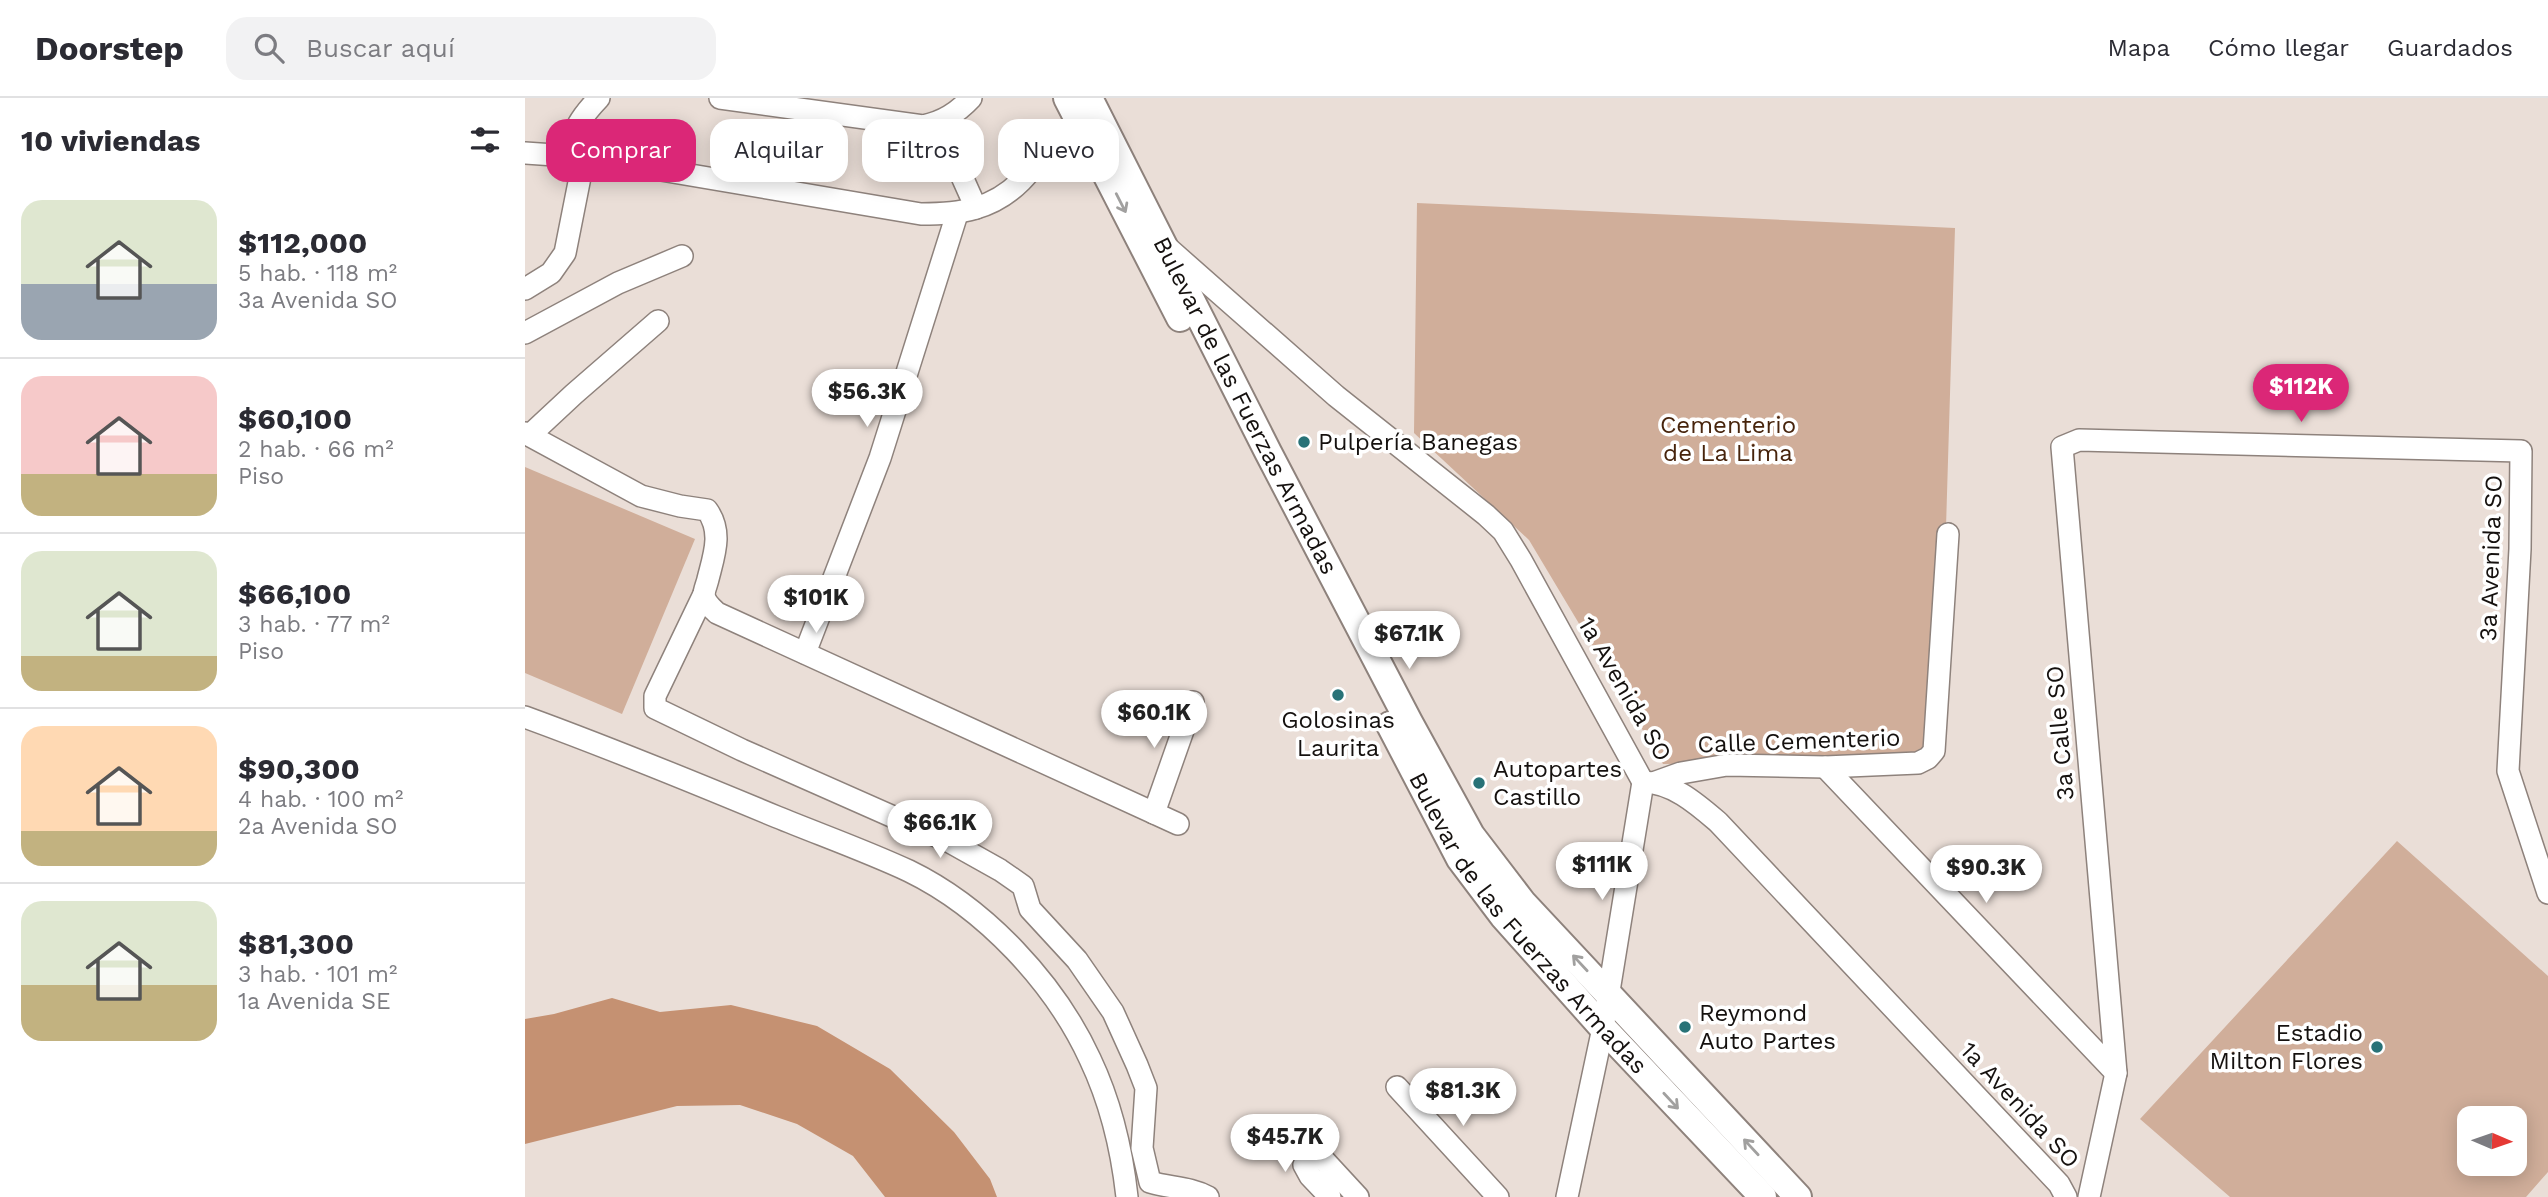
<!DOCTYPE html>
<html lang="es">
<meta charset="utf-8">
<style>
body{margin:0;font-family:"Work Sans",sans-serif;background:#f2f2f3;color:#2b2b33;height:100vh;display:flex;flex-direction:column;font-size:26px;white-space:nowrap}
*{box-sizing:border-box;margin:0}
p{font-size:23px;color:#7c7c81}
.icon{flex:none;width:38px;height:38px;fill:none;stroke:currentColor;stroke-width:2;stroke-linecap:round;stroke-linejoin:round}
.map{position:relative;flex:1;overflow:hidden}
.drawer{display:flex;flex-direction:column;background:#fff;width:525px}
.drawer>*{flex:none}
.guide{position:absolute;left:21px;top:21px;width:665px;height:63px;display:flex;gap:14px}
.needle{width:46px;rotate:92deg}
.buttons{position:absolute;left:1932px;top:1008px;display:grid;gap:14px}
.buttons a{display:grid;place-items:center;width:70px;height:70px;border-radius:14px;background:#fff;box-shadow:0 4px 18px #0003;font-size:35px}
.price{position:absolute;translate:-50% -60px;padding:0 16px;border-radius:24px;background:#fff;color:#222;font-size:23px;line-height:46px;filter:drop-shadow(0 2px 4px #0008)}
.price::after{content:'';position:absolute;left:50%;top:42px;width:21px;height:16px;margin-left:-10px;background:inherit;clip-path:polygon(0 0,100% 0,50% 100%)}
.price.selected{background:#db2777;color:#fff}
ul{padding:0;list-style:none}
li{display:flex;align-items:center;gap:21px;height:175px;padding:0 21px}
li+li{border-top:2px solid #e1e1e2}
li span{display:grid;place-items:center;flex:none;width:196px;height:140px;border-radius:21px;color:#555}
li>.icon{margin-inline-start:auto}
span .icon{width:84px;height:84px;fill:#fffc;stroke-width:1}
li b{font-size:30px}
h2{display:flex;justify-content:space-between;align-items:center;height:84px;padding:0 21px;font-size:30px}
.tag{padding:0 24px;border-radius:21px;background:#fff;box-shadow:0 4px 18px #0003;font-size:24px;line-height:63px}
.tag.selected{background:#db2777;color:#fff}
header{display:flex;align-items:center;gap:42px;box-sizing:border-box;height:98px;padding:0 35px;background:#fff;border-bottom:2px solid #e1e1e2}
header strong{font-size:33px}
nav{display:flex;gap:38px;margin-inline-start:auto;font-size:24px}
.search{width:490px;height:63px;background:#f2f2f3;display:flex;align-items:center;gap:18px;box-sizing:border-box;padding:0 24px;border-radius:21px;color:#7c7c81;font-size:26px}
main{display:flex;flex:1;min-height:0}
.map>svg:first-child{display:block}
</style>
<header>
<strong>Doorstep</strong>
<div class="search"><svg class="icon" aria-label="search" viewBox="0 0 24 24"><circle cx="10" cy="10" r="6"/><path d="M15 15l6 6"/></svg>Buscar aquí</div>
<nav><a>Mapa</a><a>Cómo llegar</a><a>Guardados</a></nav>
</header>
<main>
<section class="drawer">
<h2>10 viviendas<svg class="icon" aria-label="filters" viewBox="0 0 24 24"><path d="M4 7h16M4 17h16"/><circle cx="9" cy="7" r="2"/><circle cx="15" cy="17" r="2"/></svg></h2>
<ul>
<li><span style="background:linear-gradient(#dfe7d0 60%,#9aa5b1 0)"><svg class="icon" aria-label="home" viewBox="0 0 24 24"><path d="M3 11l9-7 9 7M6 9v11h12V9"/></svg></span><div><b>$112,000</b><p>5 hab. · 118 m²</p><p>3a Avenida SO</p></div></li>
<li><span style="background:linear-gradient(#f6c9c9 70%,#c2b280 0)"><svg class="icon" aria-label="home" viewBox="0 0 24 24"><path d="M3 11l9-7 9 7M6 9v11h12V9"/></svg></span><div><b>$60,100</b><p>2 hab. · 66 m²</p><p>Piso</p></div></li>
<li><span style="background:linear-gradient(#dfe7d0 75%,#c2b280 0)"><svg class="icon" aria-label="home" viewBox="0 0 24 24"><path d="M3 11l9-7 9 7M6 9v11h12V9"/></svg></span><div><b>$66,100</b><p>3 hab. · 77 m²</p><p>Piso</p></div></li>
<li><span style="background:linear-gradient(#ffd9b3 75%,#c2b280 0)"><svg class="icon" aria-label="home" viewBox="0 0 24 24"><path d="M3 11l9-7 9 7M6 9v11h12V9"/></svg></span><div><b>$90,300</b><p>4 hab. · 100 m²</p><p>2a Avenida SO</p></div></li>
<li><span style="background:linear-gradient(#dfe7d0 60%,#c2b280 0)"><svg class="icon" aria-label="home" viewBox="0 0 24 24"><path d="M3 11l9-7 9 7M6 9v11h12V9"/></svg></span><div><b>$81,300</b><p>3 hab. · 101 m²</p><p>1a Avenida SE</p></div></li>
</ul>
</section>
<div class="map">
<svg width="2023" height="1099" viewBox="0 0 2023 1099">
<rect width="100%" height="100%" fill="#eaded7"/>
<g fill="#d0ae9a" fill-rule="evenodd">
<path d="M892,105l538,25 -16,532 -276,4 -134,-224 -115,-107z"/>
<path d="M0,369l170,72 -73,175 -97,-41z"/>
<path d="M1872,743l151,135v196l-22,25h-296l-90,-78zM1944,1020h46v46h-46z"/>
</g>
<path fill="#c59172" d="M87,900l48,14 71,-7 86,21 73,43 64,63 36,47 7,18h-112l-32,-41 -56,-32 -57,-19 -63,1 -152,38v-125l29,-5z"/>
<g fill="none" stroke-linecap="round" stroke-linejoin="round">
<defs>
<g id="minor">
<path d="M195,0l203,28c20,-4 34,-13 48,-28"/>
<path d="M413,25l38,85"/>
<path d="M0,55l59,4 337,57c39,0 71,-4 100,-33 23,-24 30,-39 61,-53"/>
<path d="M43,57c6,-27 12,-37 31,-57"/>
<path d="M643,150l168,148 150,119 17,16 18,29 122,222"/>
<path d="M0,191l26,-16 14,-20 19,-96"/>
<path d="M0,235l93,-50 64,-27"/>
<path d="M0,335l116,63 39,10 27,4c16,22 7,45 1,69 -1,5 -4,11 -4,16 1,8 8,13 13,18l461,211"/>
<path d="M5,337l44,-41 84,-73"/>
<path d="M179,496l-49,102v12l87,42 208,92 50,28 23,16 7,23 47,51 36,52 24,53 9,23 -4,60 8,34c19,6 40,5 58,15"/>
<path d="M280,555l75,-195 77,-244"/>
<path d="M0,619c85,31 168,65 252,100 44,18 89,34 132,54 76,37 146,112 181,188 20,42 32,92 37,138"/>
<path d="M1300,669l291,306"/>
<path d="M1118,684c29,0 54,22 75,40l341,362 7,13"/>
<path d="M1131,684l25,-9 46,-8 98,2 93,-4 10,-5 6,-7 14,-217"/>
<path d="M629,715l39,-111"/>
<path d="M872,989l101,110"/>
<path d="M805,1099l-20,-21 -6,-11 4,-8 6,-3 8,4 36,39"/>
<path d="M1042,1099l36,-169 40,-246"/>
<path d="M1564,1099l27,-124 -54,-626 17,-7 442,11 -1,98 -12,222 40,122"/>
</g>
<g id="tertiary">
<path d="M542,0l113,220"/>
<path id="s1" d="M564,0l179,354 141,270 62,113 52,68 275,294"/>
<path id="s2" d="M865,627l70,134 43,57 100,112 160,169"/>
</g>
</defs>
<use href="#minor" stroke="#8e827c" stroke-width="24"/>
<use href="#tertiary" stroke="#8e827c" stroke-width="30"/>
<use href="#minor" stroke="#fff" stroke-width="21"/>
<use href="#tertiary" stroke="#fff" stroke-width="26"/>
</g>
<defs><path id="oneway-shaft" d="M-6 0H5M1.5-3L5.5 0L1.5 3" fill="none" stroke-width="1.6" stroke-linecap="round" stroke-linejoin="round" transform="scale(1.75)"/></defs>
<g stroke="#a1a09f">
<use href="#oneway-shaft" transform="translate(596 105) rotate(63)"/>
<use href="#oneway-shaft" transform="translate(1055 865) rotate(-133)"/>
<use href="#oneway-shaft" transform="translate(1146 1003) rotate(47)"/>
<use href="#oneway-shaft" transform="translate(1226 1049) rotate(-133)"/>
</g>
<g fill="#287277" stroke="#fff" stroke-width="2.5">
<circle cx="779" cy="344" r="7"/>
<circle cx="813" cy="597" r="7"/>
<circle cx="954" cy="685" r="7"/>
<circle cx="1160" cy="929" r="7"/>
<circle cx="1852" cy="949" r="7"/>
</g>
<g text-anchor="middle" stroke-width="7" stroke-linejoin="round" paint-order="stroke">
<g font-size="24" fill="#15110f" stroke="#fff">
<text dy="8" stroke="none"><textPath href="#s1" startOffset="345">Bulevar de las Fuerzas Armadas</textPath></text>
<text transform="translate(1966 460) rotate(-88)" y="8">3a Avenida SO</text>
<text transform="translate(1100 591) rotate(60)" y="8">1a Avenida SO</text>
<text transform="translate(1535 635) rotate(-95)" y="8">3a Calle SO</text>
<text transform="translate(1274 643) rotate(-2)" y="8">Calle Cementerio</text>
<text dy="8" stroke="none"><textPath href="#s2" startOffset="243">Bulevar de las Fuerzas Armadas</textPath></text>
<text transform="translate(1495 1007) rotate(47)" y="8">1a Avenida SO</text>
</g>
<g font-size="24" fill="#47240c" stroke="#fff">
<text x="1203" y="335">Cementerio<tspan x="1203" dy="28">de La Lima</tspan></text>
</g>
<g font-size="24" fill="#15110f" stroke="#fff" text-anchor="start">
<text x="793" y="352">Pulpería Banegas</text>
<text x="813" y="630" text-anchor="middle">Golosinas<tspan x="813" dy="28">Laurita</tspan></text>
<text x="968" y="679">Autopartes<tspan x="968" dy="28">Castillo</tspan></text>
<text x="1174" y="923">Reymond<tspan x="1174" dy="28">Auto Partes</tspan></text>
<text x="1838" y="943" text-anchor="end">Estadio<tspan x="1838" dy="28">Milton Flores</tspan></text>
</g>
</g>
</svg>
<div class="buttons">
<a><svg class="needle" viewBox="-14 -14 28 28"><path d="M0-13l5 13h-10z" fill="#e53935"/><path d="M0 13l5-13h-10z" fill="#7c7c81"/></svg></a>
</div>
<b class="price selected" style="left:1776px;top:326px">$112K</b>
<b class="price" style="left:342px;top:331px">$56.3K</b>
<b class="price" style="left:291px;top:537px">$101K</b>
<b class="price" style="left:884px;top:573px">$67.1K</b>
<b class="price" style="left:629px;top:652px">$60.1K</b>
<b class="price" style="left:415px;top:762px">$66.1K</b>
<b class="price" style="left:1077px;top:804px">$111K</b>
<b class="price" style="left:1461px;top:807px">$90.3K</b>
<b class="price" style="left:938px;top:1030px">$81.3K</b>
<b class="price" style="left:760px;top:1076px">$45.7K</b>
<div class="guide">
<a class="tag selected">Comprar</a>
<a class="tag">Alquilar</a>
<a class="tag">Filtros</a>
<a class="tag">Nuevo</a>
</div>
</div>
</main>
